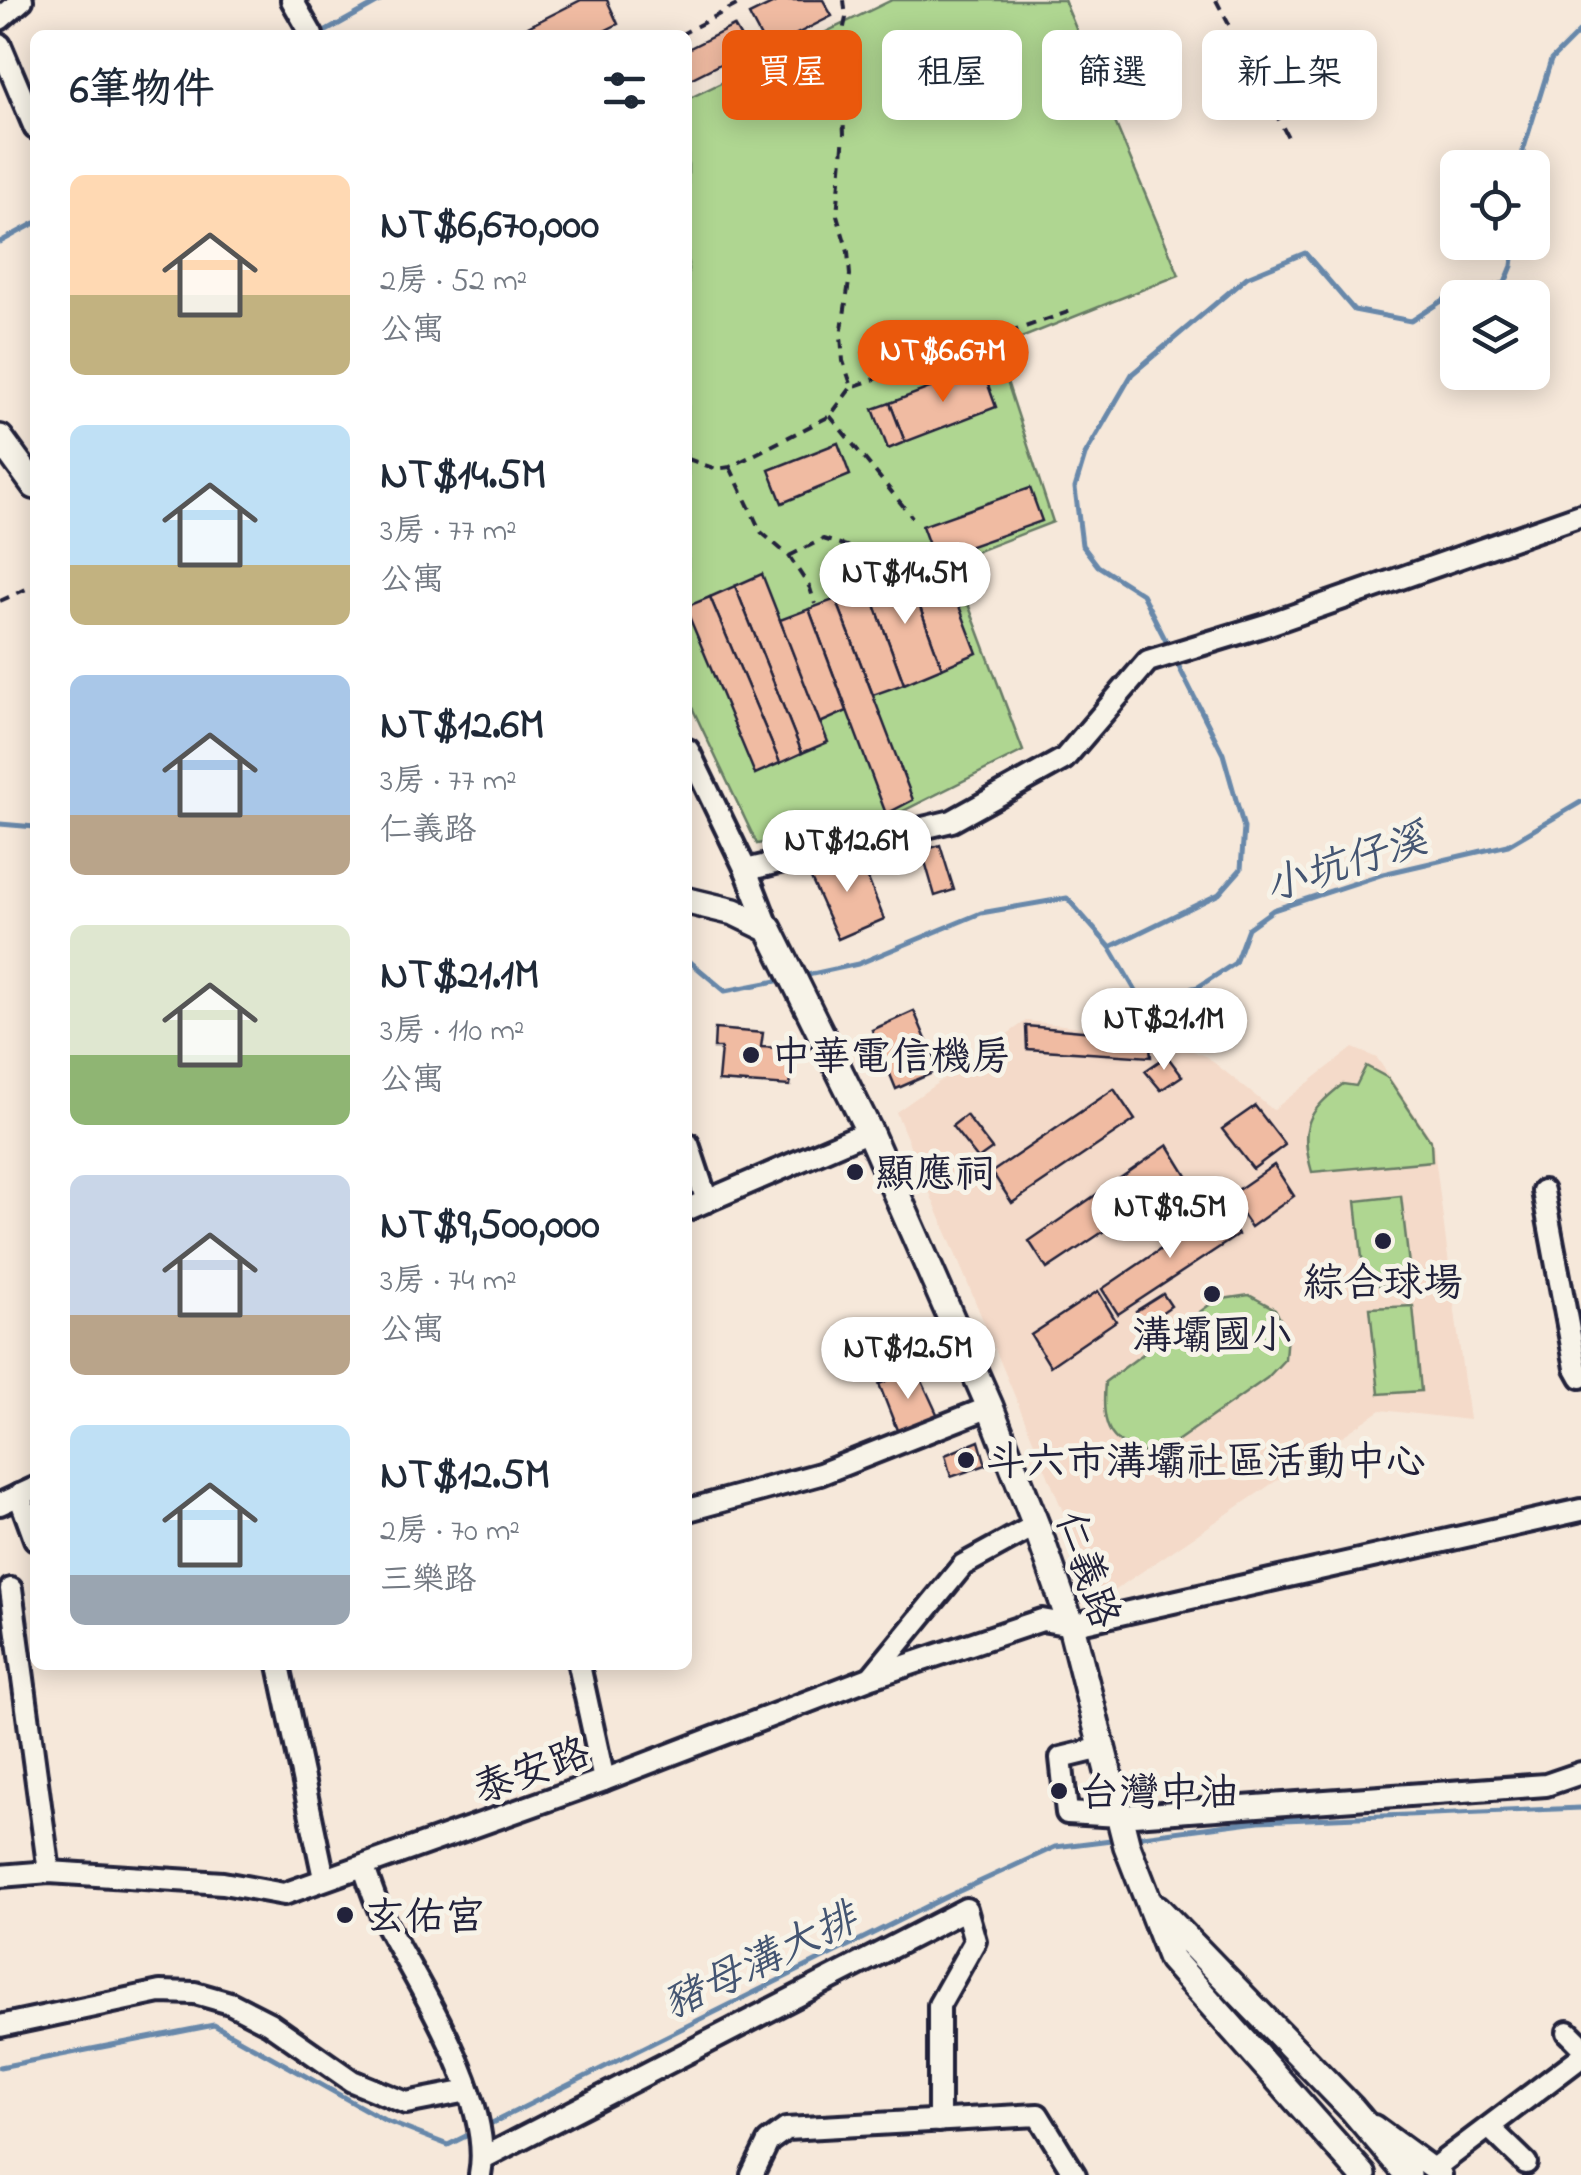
<!DOCTYPE html>
<html lang="zh-TW">
<meta charset="utf-8">
<style>
body{margin:0;font-family:"Indie Flower","LXGW WenKai TC",sans-serif;background:#f6f6f7;color:#1f2937;height:100vh;display:flex;flex-direction:column;font-size:38px;white-space:nowrap}
*{box-sizing:border-box;margin:0}
p{font-size:32px;color:#747a83}
.icon{flex:none;width:55px;height:55px;fill:none;stroke:currentColor;stroke-width:2;stroke-linecap:round;stroke-linejoin:round}
.map{position:relative;flex:1;overflow:hidden}
.side{position:absolute;left:30px;top:30px;width:662px;height:1640px;display:flex;flex-direction:column;background:#fff;border-radius:15px;box-shadow:0 5px 25px #0003}
.side>*{flex:none}
.hud{position:absolute;left:722px;top:30px;width:708px;height:90px;display:flex;gap:20px}
.buttons{position:absolute;left:1440px;top:150px;display:grid;gap:20px}
.buttons a{display:grid;place-items:center;width:110px;height:110px;border-radius:15px;background:#fff;box-shadow:0 5px 25px #0003;font-size:50px}
.price{position:absolute;translate:-50% -85px;padding:0 22px;border-radius:35px;background:#fff;color:#222;font-size:32px;line-height:65px;filter:drop-shadow(0 2px 5px #0008)}
.price::after{content:'';position:absolute;left:50%;top:60px;width:30px;height:22px;margin-left:-15px;background:inherit;clip-path:polygon(0 0,100% 0,50% 100%)}
.price.on{background:#ea580c;color:#fff}
ul{padding:0;list-style:none}
li{display:flex;align-items:center;gap:30px;height:250px;padding:0 40px}
li span{display:grid;place-items:center;flex:none;width:280px;height:200px;border-radius:15px;color:#555}
li>.icon{margin-inline-start:auto}
span .icon{width:120px;height:120px;fill:#fffc;stroke-width:1}
li b{font-size:42px}
h2{display:flex;justify-content:space-between;align-items:center;height:120px;padding:0 40px;font-size:42px}
.pill{padding:0 35px;border-radius:15px;background:#fff;box-shadow:0 5px 25px #0003;font-size:35px;line-height:90px}
.pill.on{background:#ea580c;color:#fff}
.map>svg:first-child{display:block}
</style>
<div class="map">
<svg width="1581" height="2175" viewBox="0 0 1581 2175">
<rect width="100%" height="100%" fill="#f6e8da"/>
<filter id="ink" filterUnits="userSpaceOnUse"><feTurbulence type="fractalNoise" baseFrequency=".01" numOctaves="2"/><feDisplacementMap in="SourceGraphic" scale="20" xChannelSelector="R" yChannelSelector="G"/><feConvolveMatrix kernelMatrix="1 2 1 2 8 2 1 2 1" color-interpolation-filters="sRGB"/></filter>
<g filter="url(#ink)">
<path fill="#f4dac9" d="M1026,1021l129,14 52,22 66,53 80,-62 24,10 56,83 36,279 -88,-10 -281,190 -204,-488z"/>
<g fill="#afd691" stroke="#687c66" stroke-width="2.5">
<path d="M892,0h172l115,275 -183,73 57,174 -101,39 71,190 -142,71 -124,22 -69,-145v-600z"/>
<path d="M1366,1066l22,12 43,64 1,19 -120,11c-13,-45 -5,-60 31,-88l13,2z"/>
<path d="M1401,1196l10,86 -46,4 -9,-85z"/>
<path d="M1249,1295l26,14 12,24 -2,26 -18,19 -110,77c-48,-7 -56,-26 -52,-73l111,-82z"/>
<path d="M1413,1306l8,85 -42,3 -9,-86z"/>
</g>
<g fill="none" stroke-linecap="round" stroke-linejoin="round">
<g stroke="#6788aa" stroke-width="5">
<path d="M319,35l63,-35"/>
<path d="M1522,168l1,-17 28,-91 30,-30"/>
<path d="M0,242l35,-19"/>
<path d="M1169,647l-27,-53 -44,-28 -16,-21 -7,-57 10,-33 47,-81 115,-97 58,-24 49,57 57,11 37,-24 57,-14 7,-17 3,-24"/>
<path d="M0,824l35,3"/>
<path d="M1110,947l109,-53 22,-25 3,-41 -21,-74 -49,-97"/>
<path d="M688,960l37,31 62,-12"/>
<path d="M803,976l55,-12 123,-51 86,-15 43,49 31,53 57,-13 37,-24 13,-35 25,-18 110,-36 125,-29 73,-43"/>
<path d="M1135,1837l124,-16 322,-13"/>
<path d="M0,2067l214,-42 172,96 62,24 24,-12"/>
<path d="M486,2126l456,-227 113,-52 64,-8"/>
</g>
</g>
<g fill="#f0bba2" stroke="#22223b" stroke-width="2.5">
<path d="M581,0h26l11,24 -22,11h-84z"/>
<path d="M780,0h43l9,16 -65,33 -18,-34z"/>
<path d="M734,26l14,24 -60,30v-31z"/>
<path d="M982,368l14,39 -91,35 -15,-39z"/>
<path d="M890,403l15,39 -17,7 -15,-40z"/>
<path d="M838,443l12,32 -68,28 -13,-33z"/>
<path d="M1030,488l12,33 -108,38 -12,-33z"/>
<path d="M941,559l36,94 -35,15 -35,-96z"/>
<path d="M907,572l35,96 -38,16 -36,-98z"/>
<path d="M762,574l66,168 -26,11 -67,-167z"/>
<path d="M735,586l67,167 -22,10 -70,-166z"/>
<path d="M868,586l36,98 -31,11 -37,-96z"/>
<path d="M710,597l70,166 -25,11 -67,-160v-8z"/>
<path d="M836,599l77,201 -27,14 -77,-205z"/>
<path d="M809,609l38,102 -27,12 -40,-103z"/>
<path d="M940,845l14,45 -19,6 -13,-45z"/>
<path d="M857,851l27,68 -46,20 -30,-67z"/>
<path d="M914,1011l25,59 -43,19 -24,-59z"/>
<path d="M1026,1026l123,11 2,20 -124,-8z"/>
<path d="M715,1029l48,4 -2,14 22,1 -2,14h11l-2,24 -72,-5 3,-33h-7z"/>
<path d="M1167,1056l15,20 -21,14 -16,-19z"/>
<path d="M1114,1089l21,31 -123,83 -20,-31z"/>
<path d="M1255,1106l30,39 -32,24 -31,-40z"/>
<path d="M966,1115l26,34 -14,10 -26,-33z"/>
<path d="M1168,1145l19,31 -140,93 -18,-28z"/>
<path d="M1274,1165l20,31 -43,31 -22,-31z"/>
<path d="M1220,1209l18,26 -120,79 -16,-25z"/>
<path d="M1098,1291l18,30 -66,45 -19,-31z"/>
<path d="M1163,1294l8,12 -27,19 -8,-14z"/>
<path d="M916,1368l23,50 -40,17 -20,-51z"/>
<path d="M979,1441l7,24 -35,12 -6,-22z"/>
</g>
<g fill="none" stroke-linecap="round" stroke-linejoin="round">
<defs>
<g id="minor">
<path d="M292,0l20,35"/>
<path d="M0,19l22,-19"/>
<path d="M0,45l35,83"/>
<path d="M688,750l58,120 23,59"/>
<path d="M746,870l206,-49 112,-62 84,-98 121,-37 312,-109"/>
<path d="M688,1144l19,57"/>
<path d="M1543,1191l33,177 5,9"/>
<path d="M688,1209l181,-78"/>
<path d="M19,1495l16,44"/>
<path d="M0,1504l35,-16"/>
<path d="M688,1510l132,-36 170,-67"/>
<path d="M11,1589l38,283"/>
<path d="M279,1665l45,213"/>
<path d="M579,1665l25,115"/>
<path d="M873,1675l90,-110 73,-40"/>
<path d="M1102,1748l-41,10 6,55 53,3 426,-31 35,-12"/>
<path d="M364,1868c7,19 13,40 23,58 33,62 107,176 93,249"/>
<path d="M0,1876l49,-4 174,11 61,11 320,-114 268,-103 170,-57 29,5 510,-115"/>
<path d="M0,2026l160,-34 35,1 35,10 39,20 83,58 54,22 62,-12"/>
<path d="M1568,2032l13,13"/>
<path d="M1374,2126l67,49"/>
<path d="M1489,2127l37,36"/>
<path d="M483,2158l483,-249 9,32 -36,64v116"/>
<path d="M1433,2169l148,-112"/>
<path d="M752,2175l16,-33 18,-13 252,-14 37,60"/>
</g>
<g id="major">
<path d="M0,438l35,48"/>
<path d="M688,901l46,11 35,17 100,202 121,276 46,118 35,100 56,221 44,113 192,216"/>
<path d="M1157,1908l195,201 56,66"/>
</g>
</defs>
<use href="#minor" stroke="#22223b" stroke-width="28"/>
<use href="#major" stroke="#22223b" stroke-width="32"/>
<g stroke="#22223b" stroke-width="4" stroke-dasharray="10 8" stroke-linecap="butt">
<path d="M844,0l2,18 -6,27 4,89 -7,81 11,37 2,23 -9,61 2,25 9,26 222,-77"/>
<path d="M1216,0l74,141"/>
<path d="M680,35l66,-35"/>
<path d="M830,416l82,101"/>
<path d="M688,459l28,10 14,-2 100,-51 20,-27"/>
<path d="M730,467l31,65 28,24 21,32 5,16"/>
<path d="M789,556l34,-17 82,24"/>
<path d="M0,601l35,-16"/>
</g>
<use href="#minor" stroke="#f7f3e8" stroke-width="20"/>
<use href="#major" stroke="#f7f3e8" stroke-width="25"/>
</g>
</g>
<g fill="#22223b" stroke="#f7f3e8" stroke-width="4">
<circle cx="751" cy="1055" r="10"/>
<circle cx="855" cy="1172" r="10"/>
<circle cx="1383" cy="1241" r="10"/>
<circle cx="1212" cy="1294" r="10"/>
<circle cx="966" cy="1460" r="10"/>
<circle cx="1059" cy="1791" r="10"/>
<circle cx="345" cy="1915" r="10"/>
</g>
<g text-anchor="middle" stroke-width="10" stroke-linejoin="round" paint-order="stroke">
<g font-size="40" fill="#22223b" stroke="#f7f3e8" text-anchor="start">
<text x="771" y="1069">中華電信機房</text>
<text x="875" y="1186">顯應祠</text>
<text x="1383" y="1295" text-anchor="middle">綜合球場</text>
<text x="1212" y="1348" text-anchor="middle">溝壩國小</text>
<text x="986" y="1474">斗六市溝壩社區活動中心</text>
<text x="1079" y="1805">台灣中油</text>
<text x="365" y="1929">玄佑宮</text>
</g>
<g font-size="40" fill="#22223b" stroke="#f7f3e8">
<text transform="translate(1089 1569) rotate(71)" y="14">仁義路</text>
<text transform="translate(531 1769) rotate(-20)" y="14">泰安路</text>
</g>
<g font-size="42" font-style="italic" fill="#445572" stroke="#f7f3e8">
<text transform="translate(1345 861) rotate(-18)" y="15">小坑仔溪</text>
<text transform="translate(759 1959) rotate(-26)" y="15">豬母溝大排</text>
</g>
</g>
</svg>
<div class="buttons">
<a><svg class="icon" aria-label="locate" viewBox="0 0 24 24"><circle cx="12" cy="12" r="6"/><path d="M12 2v4M12 18v4M2 12h4M18 12h4"/></svg></a>
<a><svg class="icon" aria-label="layers" viewBox="0 0 24 24"><path d="M12 4l9 5-9 5-9-5zM3 14l9 5 9-5"/></svg></a>
</div>
<b class="price on" style="left:943px;top:405px">NT$6.67M</b>
<b class="price" style="left:905px;top:627px">NT$14.5M</b>
<b class="price" style="left:847px;top:895px">NT$12.6M</b>
<b class="price" style="left:1164px;top:1073px">NT$21.1M</b>
<b class="price" style="left:1170px;top:1261px">NT$9.5M</b>
<b class="price" style="left:908px;top:1402px">NT$12.5M</b>
<div class="hud">
<a class="pill on">買屋</a>
<a class="pill">租屋</a>
<a class="pill">篩選</a>
<a class="pill">新上架</a>
</div>
<section class="side">
<h2>6筆物件<svg class="icon" aria-label="filters" viewBox="0 0 24 24"><path d="M4 7h16M4 17h16"/><circle cx="9" cy="7" r="2"/><circle cx="15" cy="17" r="2"/></svg></h2>
<ul>
<li><span style="background:linear-gradient(#ffd9b3 60%,#c2b280 0)"><svg class="icon" aria-label="home" viewBox="0 0 24 24"><path d="M3 11l9-7 9 7M6 9v11h12V9"/></svg></span><div><b>NT$6,670,000</b><p>2房 · 52 m²</p><p>公寓</p></div></li>
<li><span style="background:linear-gradient(#bfe0f5 70%,#c2b280 0)"><svg class="icon" aria-label="home" viewBox="0 0 24 24"><path d="M3 11l9-7 9 7M6 9v11h12V9"/></svg></span><div><b>NT$14.5M</b><p>3房 · 77 m²</p><p>公寓</p></div></li>
<li><span style="background:linear-gradient(#a9c7e8 70%,#b9a48a 0)"><svg class="icon" aria-label="home" viewBox="0 0 24 24"><path d="M3 11l9-7 9 7M6 9v11h12V9"/></svg></span><div><b>NT$12.6M</b><p>3房 · 77 m²</p><p>仁義路</p></div></li>
<li><span style="background:linear-gradient(#dfe7d0 65%,#8fb573 0)"><svg class="icon" aria-label="home" viewBox="0 0 24 24"><path d="M3 11l9-7 9 7M6 9v11h12V9"/></svg></span><div><b>NT$21.1M</b><p>3房 · 110 m²</p><p>公寓</p></div></li>
<li><span style="background:linear-gradient(#c9d6e8 70%,#b9a48a 0)"><svg class="icon" aria-label="home" viewBox="0 0 24 24"><path d="M3 11l9-7 9 7M6 9v11h12V9"/></svg></span><div><b>NT$9,500,000</b><p>3房 · 74 m²</p><p>公寓</p></div></li>
<li><span style="background:linear-gradient(#bfe0f5 75%,#9aa5b1 0)"><svg class="icon" aria-label="home" viewBox="0 0 24 24"><path d="M3 11l9-7 9 7M6 9v11h12V9"/></svg></span><div><b>NT$12.5M</b><p>2房 · 70 m²</p><p>三樂路</p></div></li>
</ul>
</section>
</div>
